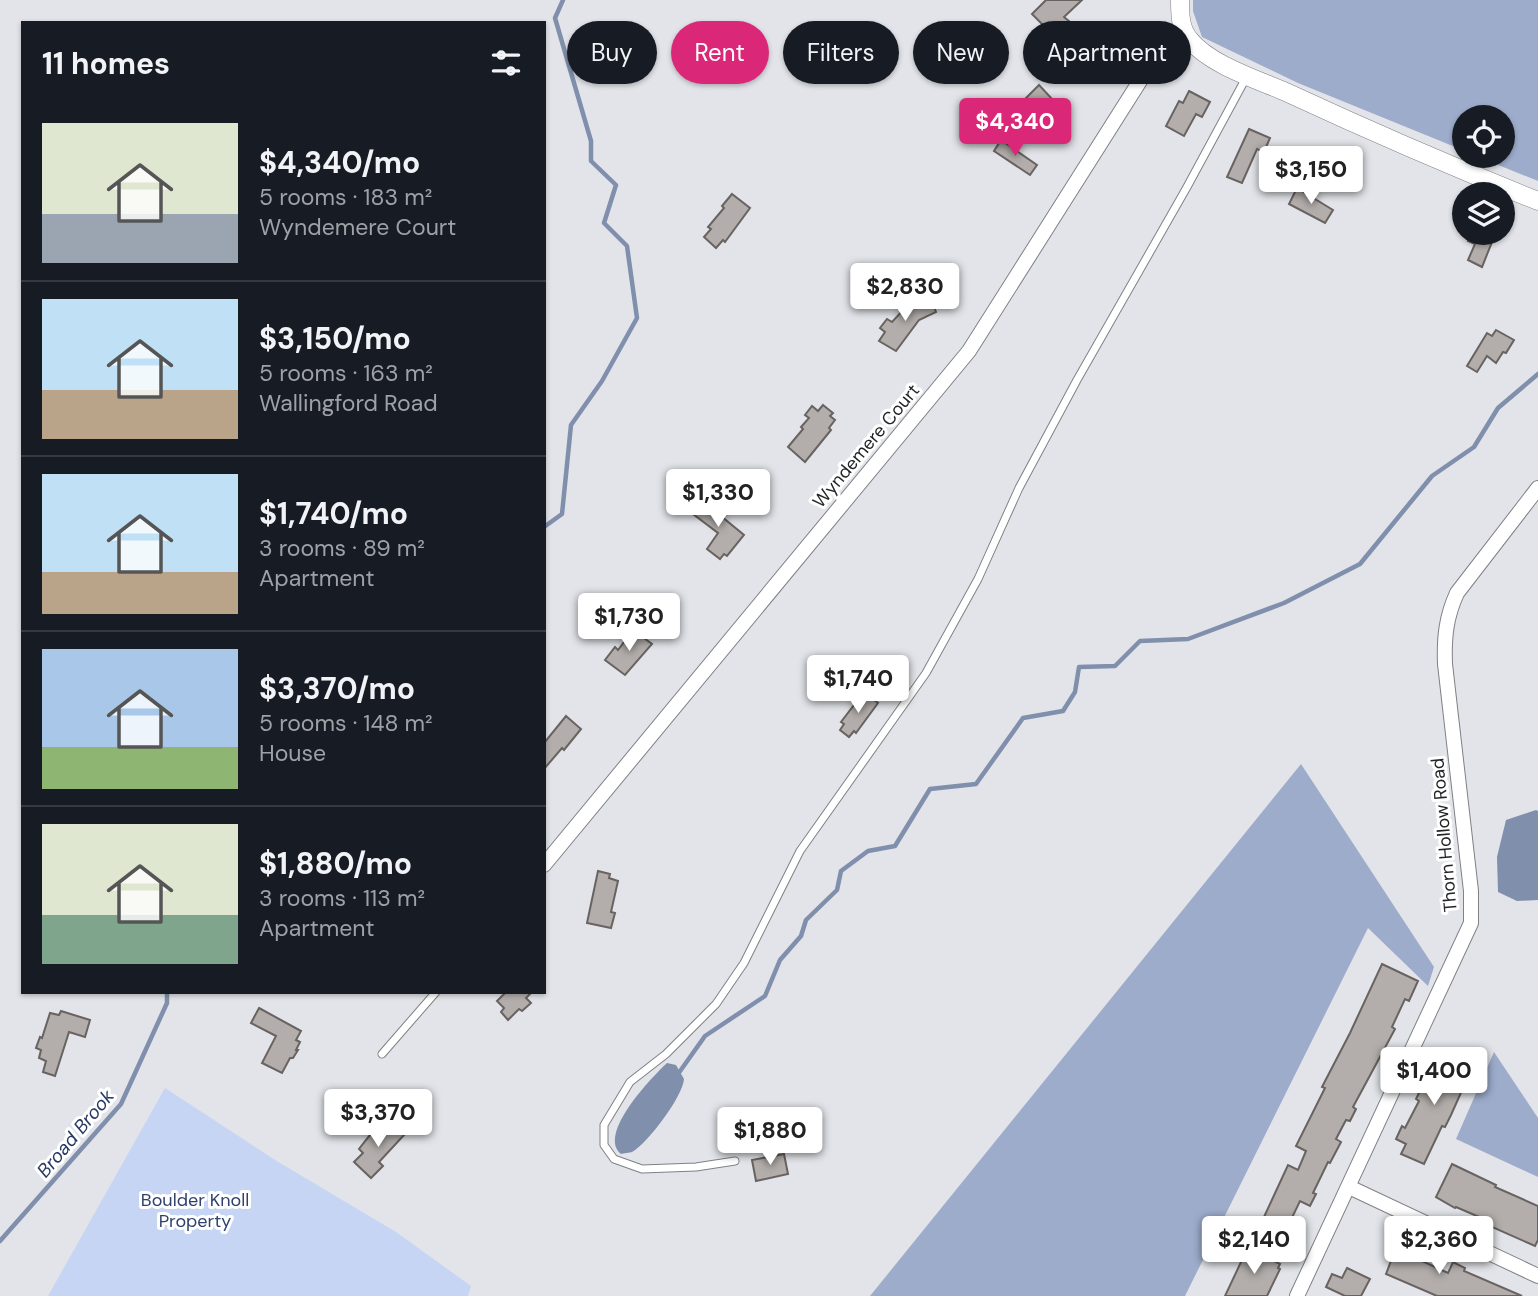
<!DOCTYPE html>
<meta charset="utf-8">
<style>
body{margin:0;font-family:"DM Sans",sans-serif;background:#20242c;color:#f1f3f6;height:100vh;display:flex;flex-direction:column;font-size:26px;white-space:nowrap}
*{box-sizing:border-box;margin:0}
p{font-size:23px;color:#9ea1a6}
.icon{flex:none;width:38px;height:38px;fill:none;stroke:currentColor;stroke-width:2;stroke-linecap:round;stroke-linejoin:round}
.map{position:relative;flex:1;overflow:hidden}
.side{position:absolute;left:21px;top:21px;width:525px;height:973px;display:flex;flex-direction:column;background:#171b24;border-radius:0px;box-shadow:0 2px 5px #0004}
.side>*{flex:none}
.hud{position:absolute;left:567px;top:21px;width:665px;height:63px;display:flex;gap:14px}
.tools{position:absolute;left:1452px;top:105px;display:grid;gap:14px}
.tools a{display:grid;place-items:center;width:63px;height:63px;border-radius:50%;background:#171b24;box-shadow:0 2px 5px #0004;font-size:35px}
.price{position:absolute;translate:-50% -60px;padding:0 16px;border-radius:7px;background:#fff;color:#222;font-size:23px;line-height:46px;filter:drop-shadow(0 2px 4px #0008)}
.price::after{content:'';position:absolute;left:50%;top:42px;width:21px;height:16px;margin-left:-10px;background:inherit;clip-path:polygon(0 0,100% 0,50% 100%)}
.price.current{background:#db2777;color:#fff}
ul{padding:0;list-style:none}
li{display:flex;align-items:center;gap:21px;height:175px;padding:0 21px}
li+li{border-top:2px solid #363941}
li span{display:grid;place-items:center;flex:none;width:196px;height:140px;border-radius:0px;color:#555}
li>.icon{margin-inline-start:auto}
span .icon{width:84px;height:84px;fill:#fffc;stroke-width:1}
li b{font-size:30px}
h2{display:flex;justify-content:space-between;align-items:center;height:84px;padding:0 21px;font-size:30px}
.pill{padding:0 24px;border-radius:32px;background:#171b24;box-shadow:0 2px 5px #0004;font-size:24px;line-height:63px}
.pill.current{background:#db2777;color:#fff}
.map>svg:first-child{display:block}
</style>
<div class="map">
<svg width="1538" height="1296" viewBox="0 0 1538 1296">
<rect width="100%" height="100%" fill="#e2e4e9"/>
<path fill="#c6d5f4" d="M165,1088l110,72 121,72 75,54 -3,10h-420z"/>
<g fill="#9daccb">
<path d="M1193,0h345v181l-62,-25h27v-39h-38v34l-167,-68 -96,-46 -9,-26z"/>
<path d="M1301,764l133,203 -6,19 -60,-58 -183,368h-315z"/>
<path d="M1494,1052l44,66v59l-82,-38z"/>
</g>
<g fill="#808fac">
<path d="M1536,810l2,1v89l-21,1 -19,-9 -1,-35 9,-37z"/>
<path d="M667,1063l9,2 8,14c-1,17 -36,64 -52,73 -2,1 -9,1 -11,2 -24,-20 31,-77 46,-91z"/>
</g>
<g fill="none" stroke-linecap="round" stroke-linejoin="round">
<g stroke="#808fac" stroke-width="4.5">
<path d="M544,527l18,-13 9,-89 31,-44 35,-63 -10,-72 -23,-23 12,-38 -25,-24v-20l-36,-123 8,-18"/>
<path d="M678,1074l27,-38 60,-40 15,-36 21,-24 5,-16 31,-30 4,-19 27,-20 27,-5 35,-57 46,-5 47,-66 40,-7 12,-19 4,-25 36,-1 25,-25 48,-2 96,-36 76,-39 72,-88 42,-29 24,-39 40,-34"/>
<path d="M0,1241l121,-137 46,-101v-11"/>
</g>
</g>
<g fill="#b3aeab" stroke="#686361" stroke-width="2">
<path d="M1046,0h36l-18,17 6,5 -12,15 18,16 -14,15 -13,-11 6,-6 -17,-17 7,-7 -13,-13z"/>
<path d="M1039,85l15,16 -4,3 8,7 -17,17 -22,-23z"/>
<path d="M1189,91l21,11 -8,15 -6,-3 -12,22 -18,-10 13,-25 4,2z"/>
<path d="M1249,129l21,9 -6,14 -7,-3 -15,34 -15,-6z"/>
<path d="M1001,140l36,25 -7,10 -36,-24z"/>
<path d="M1297,188l36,22 -8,13 -36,-19z"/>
<path d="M732,194l18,14 -25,34 -2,-2 -7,8 -12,-11 7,-8 -3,-2 16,-19 -2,-2z"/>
<path d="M1472,233h12l10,4 -12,30 -14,-7 7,-16 -7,-3z"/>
<path d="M930,297l6,15 -17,8 -23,31 -17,-10 6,-9 -5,-4 7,-9 5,3 13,-14z"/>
<path d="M1496,330l18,10 -8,13 -3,-1 -7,11 -9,-7 -10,16 -10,-6 20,-33 5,3z"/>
<path d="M823,405l10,8 -3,3 5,4 -6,8 2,2 -26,32 -17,-15 15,-18 -2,-2 8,-9 -4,-3 7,-9 6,5z"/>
<path d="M699,498l45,37 -17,21 -3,-2 -4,5 -13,-10 11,-16 -29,-22z"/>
<path d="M633,630l19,14 -27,31 -20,-15 10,-13 3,3z"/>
<path d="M864,692l14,11 -22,30 -2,-2 -5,6 -9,-7 4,-6 -3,-2z"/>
<path d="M566,716l15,13 -17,21 -2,-2 -18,21v-26z"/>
<path d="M598,871l12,3 -1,4 9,3 -7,31 4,1 -4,15 -24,-5z"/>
<path d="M1382,964l36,17 -9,20 -4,-2 -13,28 3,2 -42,78 3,2 -6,12 -4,-1 -10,19 5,3 -11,21 -2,-1 -15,31 3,1 -6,12 -10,-5 -13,27 10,5 -6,13 -33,-16 30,-65 10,5 8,-19 -10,-5 29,-58 -3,-1 28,-54z"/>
<path d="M506,992h26l-6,6 5,5 -9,8 -3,-2 -11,11 -7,-8 3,-4 -7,-7z"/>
<path d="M259,1008l42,23 -5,9 4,2 -4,8h2l-5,8h-3l-8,15 -20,-10 14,-27 -25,-13z"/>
<path d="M61,1011l29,9 -5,17 -16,-5 -14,44 -12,-4 3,-11 -7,-3 2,-8 -5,-2 4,-11 2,1 8,-25 9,2z"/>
<path d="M1437,1051l35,17 -21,47 -6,12 -3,-1 -18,38 -23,-10 5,-10 -10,-5 6,-13 3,2 14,-27 -3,-2 6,-12 10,4 -4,-21z"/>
<path d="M390,1122l14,13 -25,27 4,4 -12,12 -17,-16 9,-9 -4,-4 11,-14 9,-9 3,4z"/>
<path d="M784,1154l4,20 -32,7 -4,-21z"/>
<path d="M1452,1164l44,21 -1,2 43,19v34l-3,6 -52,-23 1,-4 -28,-12 -1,1 -19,-11z"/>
<path d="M1401,1241l26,9 -5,11 26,12 5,-11 12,6 -1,3 58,25h-85l-51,-22 10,-26 2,1z"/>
<path d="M1249,1245l5,6 26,13 -2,4 2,1 -13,27h-42z"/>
<path d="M1347,1268l23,11 -9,17h-16l-19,-9 6,-13 10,4z"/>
</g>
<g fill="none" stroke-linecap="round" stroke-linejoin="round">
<defs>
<g id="service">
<path d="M382,1054l54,-62"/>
<path d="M735,1161l-39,6 -54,2 -28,-10 -10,-14v-20l26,-43 36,-28 50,-50 28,-41 56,-112 126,-178 52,-94 41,-91 58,-108 110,-193 60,-111"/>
</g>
<g id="minor">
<path d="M544,865l425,-514 195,-308 18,-18"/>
<path d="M1349,1187l189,89"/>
<path d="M1297,1296l174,-373v-32l-26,-227c-1,-26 1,-47 12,-71l81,-105"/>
</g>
<path id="tertiary" d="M1180,0c0,14 0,29 10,40 20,25 69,40 98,53 82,38 165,74 250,108"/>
</defs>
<use href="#service" stroke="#7f8185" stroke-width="9"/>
<use href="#minor" stroke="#7f8185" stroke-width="16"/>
<use href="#tertiary" stroke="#7f8185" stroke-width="19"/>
<use href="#service" stroke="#fff" stroke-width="7"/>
<use href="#minor" stroke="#fff" stroke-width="14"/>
<use href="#tertiary" stroke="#fff" stroke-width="18"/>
</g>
<g text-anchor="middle" stroke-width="6" stroke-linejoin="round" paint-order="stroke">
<g font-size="18" fill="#232426" stroke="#fff">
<text transform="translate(866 446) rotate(-50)" y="6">Wyndemere Court</text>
<text transform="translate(1444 835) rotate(-95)" y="6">Thorn Hollow Road</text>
</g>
<g font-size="18" fill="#2e426d" stroke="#fff">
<text x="195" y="1206">Boulder Knoll<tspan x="195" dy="21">Property</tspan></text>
</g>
<g font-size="19" font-style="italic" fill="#263963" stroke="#fff">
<text transform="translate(75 1133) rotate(-50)" y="7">Broad Brook</text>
</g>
</g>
</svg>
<div class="tools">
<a><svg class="icon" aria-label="locate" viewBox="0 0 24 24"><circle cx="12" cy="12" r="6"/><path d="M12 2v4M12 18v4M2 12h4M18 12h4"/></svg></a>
<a><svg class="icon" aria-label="layers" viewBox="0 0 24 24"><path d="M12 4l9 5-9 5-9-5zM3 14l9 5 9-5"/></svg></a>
</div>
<b class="price current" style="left:1015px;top:158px">$4,340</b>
<b class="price" style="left:1311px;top:206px">$3,150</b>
<b class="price" style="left:905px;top:323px">$2,830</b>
<b class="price" style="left:718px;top:529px">$1,330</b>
<b class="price" style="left:629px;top:653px">$1,730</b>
<b class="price" style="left:858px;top:715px">$1,740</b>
<b class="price" style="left:1434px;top:1107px">$1,400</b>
<b class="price" style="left:378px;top:1149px">$3,370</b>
<b class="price" style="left:770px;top:1167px">$1,880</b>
<b class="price" style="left:1254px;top:1276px">$2,140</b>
<b class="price" style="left:1439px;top:1276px">$2,360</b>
<div class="hud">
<a class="pill">Buy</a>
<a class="pill current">Rent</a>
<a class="pill">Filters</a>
<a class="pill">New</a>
<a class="pill">Apartment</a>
</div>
<section class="side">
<h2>11 homes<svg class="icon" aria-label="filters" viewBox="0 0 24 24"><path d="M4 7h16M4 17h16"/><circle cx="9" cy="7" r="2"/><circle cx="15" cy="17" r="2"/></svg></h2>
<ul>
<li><span style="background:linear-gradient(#dfe7d0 65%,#9aa5b1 0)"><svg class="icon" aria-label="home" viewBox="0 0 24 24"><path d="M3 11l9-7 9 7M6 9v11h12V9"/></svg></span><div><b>$4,340/mo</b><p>5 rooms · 183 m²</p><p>Wyndemere Court</p></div></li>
<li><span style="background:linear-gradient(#bfe0f5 65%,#b9a48a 0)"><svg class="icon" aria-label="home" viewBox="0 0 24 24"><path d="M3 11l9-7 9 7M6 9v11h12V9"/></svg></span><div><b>$3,150/mo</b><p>5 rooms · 163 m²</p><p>Wallingford Road</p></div></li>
<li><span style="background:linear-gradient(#bfe0f5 70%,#b9a48a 0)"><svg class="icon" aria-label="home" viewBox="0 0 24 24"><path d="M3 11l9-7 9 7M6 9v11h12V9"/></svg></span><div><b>$1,740/mo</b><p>3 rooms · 89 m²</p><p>Apartment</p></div></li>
<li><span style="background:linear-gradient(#a9c7e8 70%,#8fb573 0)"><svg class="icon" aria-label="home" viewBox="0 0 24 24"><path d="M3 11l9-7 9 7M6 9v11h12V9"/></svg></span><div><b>$3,370/mo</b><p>5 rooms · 148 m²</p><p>House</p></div></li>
<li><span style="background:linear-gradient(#dfe7d0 65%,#7fa58c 0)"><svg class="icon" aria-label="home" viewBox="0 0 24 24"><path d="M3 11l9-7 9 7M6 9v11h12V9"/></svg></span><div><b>$1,880/mo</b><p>3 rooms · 113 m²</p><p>Apartment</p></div></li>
</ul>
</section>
</div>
